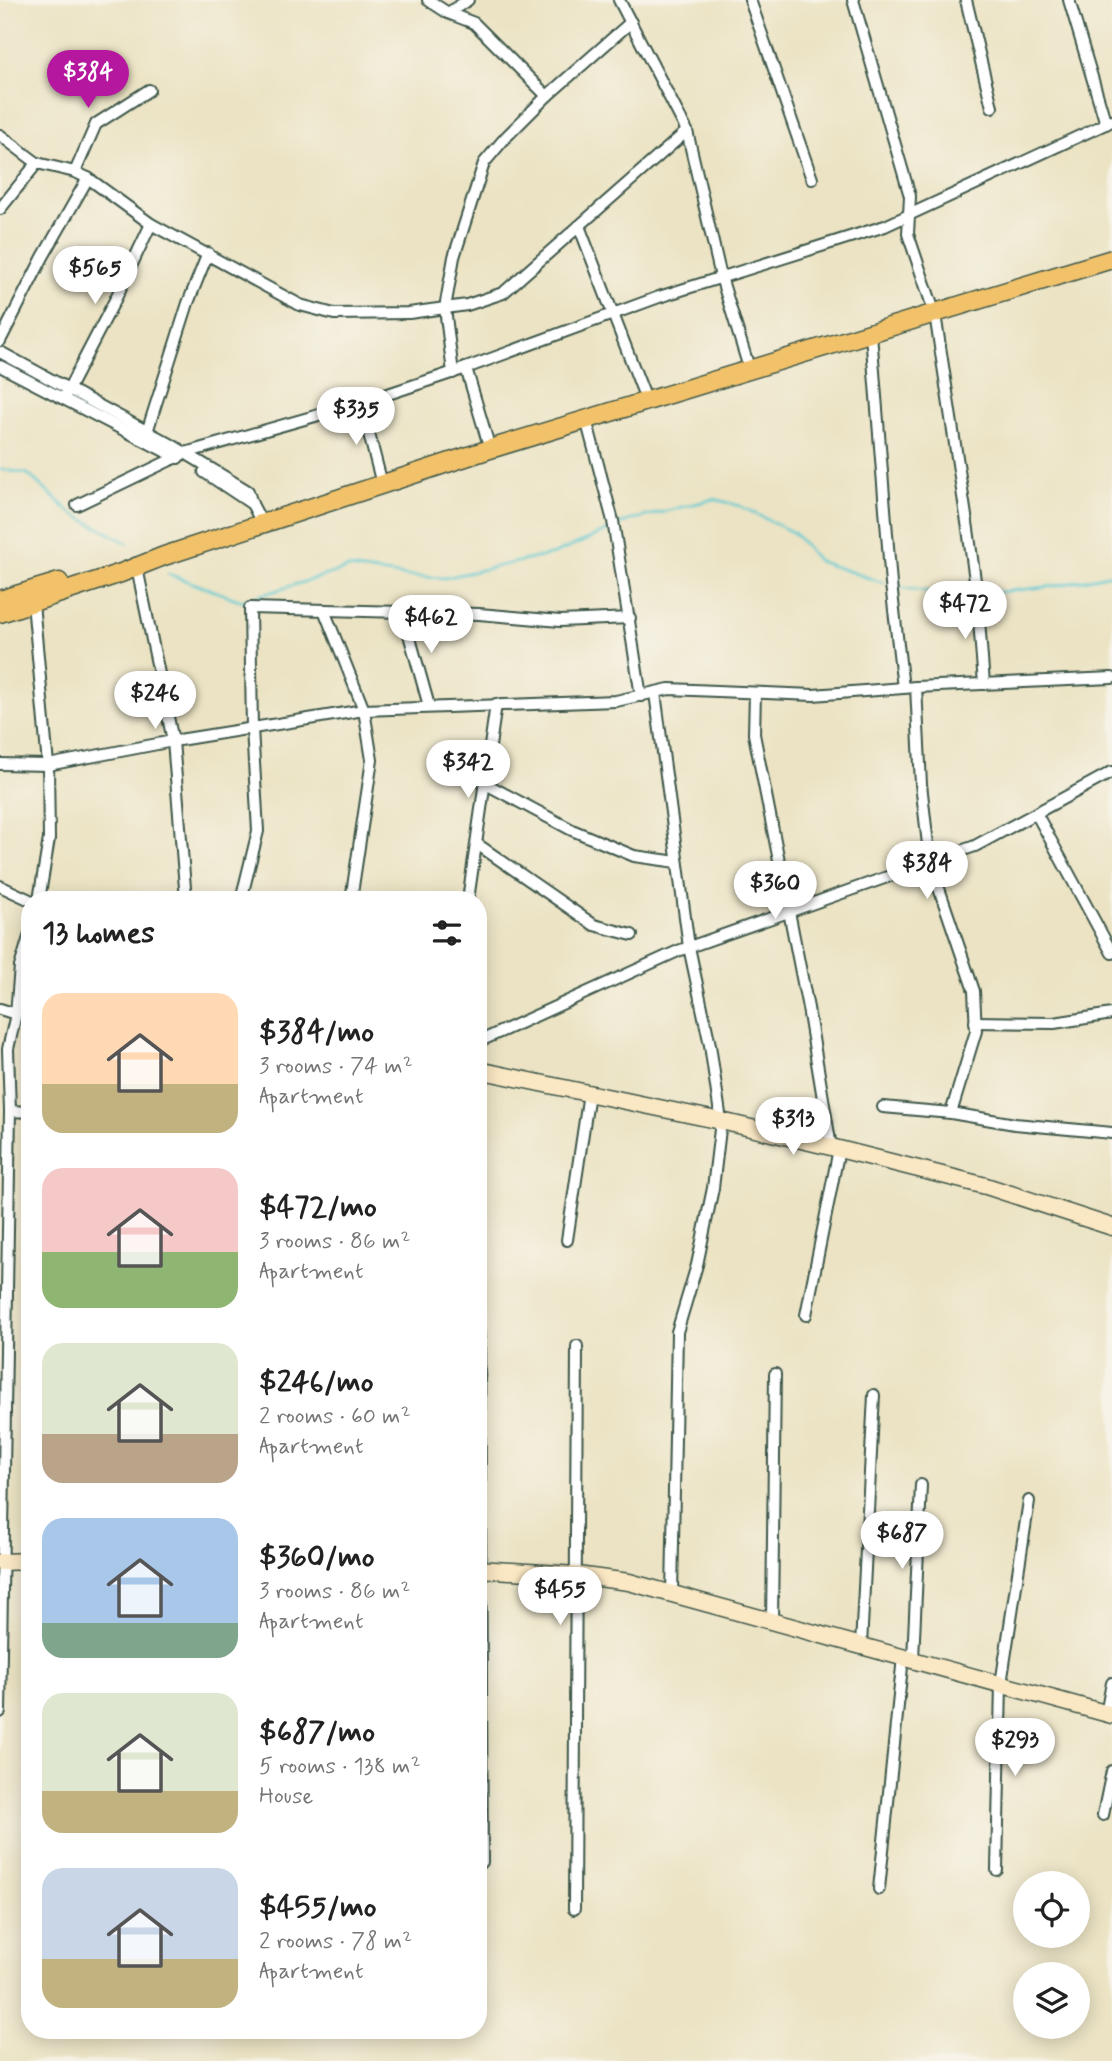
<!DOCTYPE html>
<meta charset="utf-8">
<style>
body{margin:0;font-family:Mynerve,sans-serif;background:#f2f2f2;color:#222;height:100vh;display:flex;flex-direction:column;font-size:26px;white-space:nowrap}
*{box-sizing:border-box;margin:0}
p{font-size:23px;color:#767676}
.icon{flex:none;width:38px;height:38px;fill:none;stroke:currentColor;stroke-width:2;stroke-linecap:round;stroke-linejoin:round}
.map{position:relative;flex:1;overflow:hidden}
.side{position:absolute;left:21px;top:891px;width:466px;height:1148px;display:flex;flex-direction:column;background:#fff;border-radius:28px;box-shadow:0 4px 18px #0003}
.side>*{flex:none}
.controls{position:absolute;left:1013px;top:1871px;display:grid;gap:14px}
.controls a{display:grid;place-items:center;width:77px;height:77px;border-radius:50%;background:#fff;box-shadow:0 4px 18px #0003;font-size:35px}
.price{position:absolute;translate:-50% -60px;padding:0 16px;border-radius:24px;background:#fff;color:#222;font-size:23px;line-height:46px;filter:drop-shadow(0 2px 4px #0008)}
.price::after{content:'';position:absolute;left:50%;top:42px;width:21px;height:16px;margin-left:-10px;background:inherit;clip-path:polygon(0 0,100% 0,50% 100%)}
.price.selected{background:#b5179e;color:#fff}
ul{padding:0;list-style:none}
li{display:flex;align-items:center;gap:21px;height:175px;padding:0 21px}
li span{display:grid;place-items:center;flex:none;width:196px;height:140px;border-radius:21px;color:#555}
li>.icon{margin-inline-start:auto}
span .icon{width:84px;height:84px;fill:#fffc;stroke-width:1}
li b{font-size:30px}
h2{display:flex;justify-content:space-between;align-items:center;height:84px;padding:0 21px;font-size:30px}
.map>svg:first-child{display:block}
</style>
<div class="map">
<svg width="1112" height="2061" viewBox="0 0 1112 2061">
<rect width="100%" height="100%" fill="#f7f3e8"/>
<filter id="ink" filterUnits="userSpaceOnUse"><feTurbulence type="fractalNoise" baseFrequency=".0143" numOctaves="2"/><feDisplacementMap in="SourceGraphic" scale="14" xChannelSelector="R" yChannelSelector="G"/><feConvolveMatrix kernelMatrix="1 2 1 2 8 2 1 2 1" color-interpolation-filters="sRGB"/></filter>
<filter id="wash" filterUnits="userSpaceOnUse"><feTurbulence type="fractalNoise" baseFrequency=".00686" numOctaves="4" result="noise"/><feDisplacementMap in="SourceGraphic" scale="28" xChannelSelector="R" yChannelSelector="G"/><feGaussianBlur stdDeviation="1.57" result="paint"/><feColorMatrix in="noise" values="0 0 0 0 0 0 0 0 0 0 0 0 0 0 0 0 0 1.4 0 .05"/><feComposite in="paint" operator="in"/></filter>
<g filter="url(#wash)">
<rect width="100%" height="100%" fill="#ebe3c3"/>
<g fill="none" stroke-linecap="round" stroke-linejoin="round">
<g stroke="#5cc9d2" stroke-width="2.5">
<path d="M0,469l28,5 42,38 59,32"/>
<path d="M617,526l14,-6 83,-21 26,7 54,27 24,28 66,22"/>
<path d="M168,574l74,27 107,-33 57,8 38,2 110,-24 57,-25"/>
<path d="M899,587l63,10 12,-2"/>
<path d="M981,594l74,-8 57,-12"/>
</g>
</g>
</g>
<g filter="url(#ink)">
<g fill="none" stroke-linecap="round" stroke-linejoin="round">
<defs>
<g id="street">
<path d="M428,0l20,13 26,10 73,73"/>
<path d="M619,0l68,131 34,146 29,94"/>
<path d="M750,0l62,179"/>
<path d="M853,0l57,196 -2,38 27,80 33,215 9,66 7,89"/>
<path d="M966,0l26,107"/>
<path d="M1069,0l37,124"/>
<path d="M448,13l20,-13"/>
<path d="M0,135l37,28 38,9 13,6 63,46 149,81 34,9 75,-1 58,-8 36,-12 184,-162"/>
<path d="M75,172l21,-48 53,-34"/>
<path d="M0,209l37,-46"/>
<path d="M579,226l68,176"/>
<path d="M871,334l20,250 12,104"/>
<path d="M0,341l43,-84 45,-79"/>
<path d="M0,352l172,93 76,46 4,13 10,19"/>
<path d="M0,366l178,92"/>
<path d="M466,368l24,81"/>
<path d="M453,373l-8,-65 9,-51 30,-94 21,-25 42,-42 84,-74"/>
<path d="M66,394l49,-94 36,-76"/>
<path d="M361,403l21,81"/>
<path d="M586,419l27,102 28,175"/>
<path d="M147,432l41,-129 20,-50"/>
<path d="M204,472l48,32"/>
<path d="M77,505l108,-52 176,-50 105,-35 193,-71 226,-71 227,-105"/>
<path d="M136,563l37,178 13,159"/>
<path d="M33,603l15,162 1,74 -10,61"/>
<path d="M324,610l40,100 8,50 -21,140"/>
<path d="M403,613l26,93"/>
<path d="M916,687l5,97 9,78 44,129 2,40 -25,82"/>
<path d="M655,693l34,254 21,98 11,76 -8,67 -16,77 -20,67 -5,263"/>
<path d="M755,693l-1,41 54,274 23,139"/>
<path d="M0,764l48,1 125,-24 191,-31 252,-9 53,-12 144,6 103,-8 196,-9"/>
<path d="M486,784l86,46 62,26 43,6"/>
<path d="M1036,813l76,140"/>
<path d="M477,844l117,81 38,10"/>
<path d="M0,886l30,14"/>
<path d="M241,900l17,-69 -6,-103 -2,-120 229,6 81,7 70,-3"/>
<path d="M468,900l28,-196"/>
<path d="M0,1009l16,5"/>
<path d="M975,1022l79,1 58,-9"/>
<path d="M478,1042l200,-91 297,-105 137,-74"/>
<path d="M883,1107l68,6 64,11 97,9"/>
<path d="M10,1111l20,1"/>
<path d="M567,1240l22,-147"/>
<path d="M806,1315l33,-166"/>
<path d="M479,1333l3,529"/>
<path d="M772,1621l3,-247"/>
<path d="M861,1646l13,-251"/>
<path d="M913,1659l8,-174"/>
<path d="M0,1712l10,-601 -2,-62 8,-35 4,-47 10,-33"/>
<path d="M1106,1714l6,-31"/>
<path d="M1103,1815l9,-44"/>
<path d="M997,1870l4,-186 28,-183"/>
<path d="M879,1889l24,-232"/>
<path d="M574,1909l3,-563"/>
</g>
<g id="secondary">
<path d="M478,1070l243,51 110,26 155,39 126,41"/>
<path d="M0,1562l30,-1"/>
<path d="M478,1569l98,6 53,7 483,133"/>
</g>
<g id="primary">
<path d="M0,600l59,-18"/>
<path d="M0,613l121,-40 43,-17 326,-107 622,-190"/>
</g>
</defs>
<use href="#street" stroke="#3e5649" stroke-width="14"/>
<use href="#secondary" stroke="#3e5649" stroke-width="19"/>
<use href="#primary" stroke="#3e5649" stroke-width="21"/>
<use href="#street" stroke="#fff" stroke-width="10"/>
<use href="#secondary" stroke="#fae7c3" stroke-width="16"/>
<use href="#primary" stroke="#f2c26a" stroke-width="18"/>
</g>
</g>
</svg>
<div class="controls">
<a><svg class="icon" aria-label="locate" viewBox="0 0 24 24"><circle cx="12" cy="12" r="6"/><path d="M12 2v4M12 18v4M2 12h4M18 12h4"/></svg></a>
<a><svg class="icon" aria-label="layers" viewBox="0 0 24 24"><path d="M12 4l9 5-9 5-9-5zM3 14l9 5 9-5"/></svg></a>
</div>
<b class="price selected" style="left:88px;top:110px">$384</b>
<b class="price" style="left:95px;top:306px">$565</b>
<b class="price" style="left:356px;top:447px">$335</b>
<b class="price" style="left:965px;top:641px">$472</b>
<b class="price" style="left:431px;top:655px">$462</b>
<b class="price" style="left:155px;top:731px">$246</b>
<b class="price" style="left:468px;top:800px">$342</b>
<b class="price" style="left:927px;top:901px">$384</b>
<b class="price" style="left:775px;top:921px">$360</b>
<b class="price" style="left:793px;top:1157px">$313</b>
<b class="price" style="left:902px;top:1571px">$687</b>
<b class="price" style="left:560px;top:1627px">$455</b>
<b class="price" style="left:1015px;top:1778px">$293</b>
<section class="side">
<h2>13 homes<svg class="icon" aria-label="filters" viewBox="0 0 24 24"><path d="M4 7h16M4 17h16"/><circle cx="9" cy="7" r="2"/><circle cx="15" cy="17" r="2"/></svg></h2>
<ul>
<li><span style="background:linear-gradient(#ffd9b3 65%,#c2b280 0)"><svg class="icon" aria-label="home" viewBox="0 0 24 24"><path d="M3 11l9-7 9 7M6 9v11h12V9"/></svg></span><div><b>$384/mo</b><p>3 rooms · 74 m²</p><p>Apartment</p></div></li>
<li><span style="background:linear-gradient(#f6c9c9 60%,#8fb573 0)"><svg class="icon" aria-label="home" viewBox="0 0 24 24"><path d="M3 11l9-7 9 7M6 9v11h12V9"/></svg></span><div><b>$472/mo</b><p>3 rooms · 86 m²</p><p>Apartment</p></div></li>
<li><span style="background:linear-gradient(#dfe7d0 65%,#b9a48a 0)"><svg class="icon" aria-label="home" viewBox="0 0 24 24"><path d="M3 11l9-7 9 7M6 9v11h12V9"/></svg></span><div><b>$246/mo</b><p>2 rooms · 60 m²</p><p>Apartment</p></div></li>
<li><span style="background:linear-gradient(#a9c7e8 75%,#7fa58c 0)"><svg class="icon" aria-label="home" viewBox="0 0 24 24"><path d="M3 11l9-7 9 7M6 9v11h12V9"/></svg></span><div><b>$360/mo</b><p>3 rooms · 86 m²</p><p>Apartment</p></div></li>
<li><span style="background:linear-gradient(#dfe7d0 70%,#c2b280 0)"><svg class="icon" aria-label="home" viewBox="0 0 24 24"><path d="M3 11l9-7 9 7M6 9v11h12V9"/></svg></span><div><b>$687/mo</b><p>5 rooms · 138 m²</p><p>House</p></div></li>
<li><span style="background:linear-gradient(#c9d6e8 65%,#c2b280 0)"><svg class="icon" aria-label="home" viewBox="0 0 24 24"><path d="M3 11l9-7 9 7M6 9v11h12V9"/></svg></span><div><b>$455/mo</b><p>2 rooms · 78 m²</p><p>Apartment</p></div></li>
</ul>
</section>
</div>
